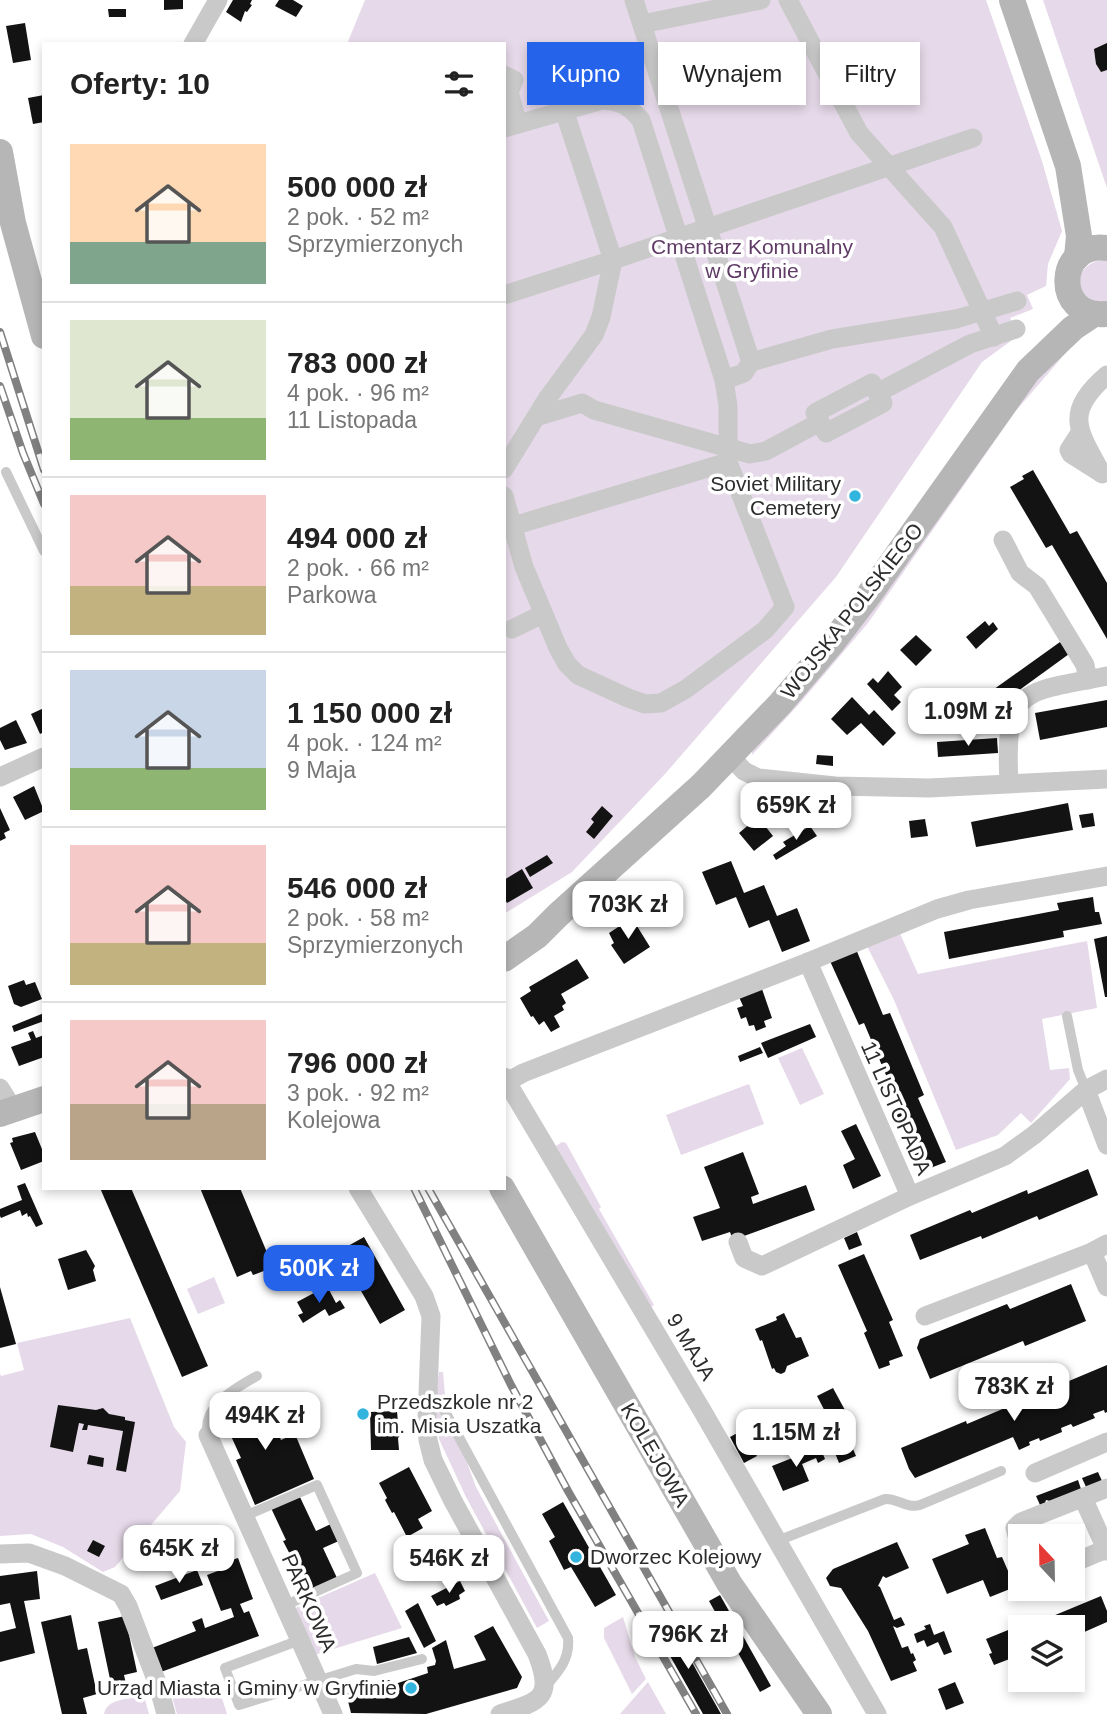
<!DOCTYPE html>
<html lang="pl">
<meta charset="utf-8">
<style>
body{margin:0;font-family:Arial,sans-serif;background:#f2f2f2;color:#222;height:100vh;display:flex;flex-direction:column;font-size:26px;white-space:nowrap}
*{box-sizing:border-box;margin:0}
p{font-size:23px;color:#767676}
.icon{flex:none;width:38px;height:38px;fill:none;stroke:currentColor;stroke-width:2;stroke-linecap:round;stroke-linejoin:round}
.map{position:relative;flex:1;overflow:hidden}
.side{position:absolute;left:42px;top:42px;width:464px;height:1148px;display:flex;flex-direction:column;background:#fff;border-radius:0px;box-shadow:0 4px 10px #0003}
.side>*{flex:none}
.banner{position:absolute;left:527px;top:42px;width:474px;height:63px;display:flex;gap:14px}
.needle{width:46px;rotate:338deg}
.tools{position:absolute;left:1008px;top:1524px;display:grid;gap:14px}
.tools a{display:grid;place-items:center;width:77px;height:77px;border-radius:0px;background:#fff;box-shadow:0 4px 10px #0003;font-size:35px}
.price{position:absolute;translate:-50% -60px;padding:0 16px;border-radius:14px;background:#fff;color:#222;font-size:23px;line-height:46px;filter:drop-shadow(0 2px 4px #0008)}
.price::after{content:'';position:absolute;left:50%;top:42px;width:21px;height:16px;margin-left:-10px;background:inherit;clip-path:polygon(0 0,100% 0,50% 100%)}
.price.selected{background:#2563eb;color:#fff}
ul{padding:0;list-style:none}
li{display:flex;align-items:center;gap:21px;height:175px;padding:0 28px}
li+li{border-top:2px solid #e0e0e0}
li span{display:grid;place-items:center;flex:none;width:196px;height:140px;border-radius:0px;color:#555}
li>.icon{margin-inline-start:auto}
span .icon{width:84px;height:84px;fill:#fffc;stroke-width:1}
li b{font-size:30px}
h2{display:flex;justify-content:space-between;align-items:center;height:84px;padding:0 28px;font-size:30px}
.tag{padding:0 24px;border-radius:0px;background:#fff;box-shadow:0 4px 10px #0003;font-size:24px;line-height:63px}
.tag.selected{background:#2563eb;color:#fff}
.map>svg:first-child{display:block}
</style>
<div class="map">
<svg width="1107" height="1714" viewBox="0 0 1107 1714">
<rect width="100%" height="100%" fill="#fff"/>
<g fill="#e6d9e9">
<path d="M365,0h621l56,161 20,70 -14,33 -2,22 -19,9 6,14 -23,9 9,17 -37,27 -146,215 -171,197 -93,98 -68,42v-870h-157z"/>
<path d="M1043,0h64v188z"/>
<path d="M1101,260l6,1v40c-31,5 -39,-34 -6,-41z"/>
<path d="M1070,348l-55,64 -147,211 -68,80 -48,52v-6l270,-354z"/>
<path d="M898,929l20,45 169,-33 10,67 -55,11 8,51 19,-2 1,11 -39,44 -10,-10 -23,22 -42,15 -62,-150 -28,-56z"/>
<path d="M802,1048l22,46 -24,11 -22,-47z"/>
<path d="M749,1084l15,40 -83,31 -15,-40z"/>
<path d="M562,1142l4,1 35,64 -2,2 55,96 -3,2 -95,-161z"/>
<path d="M214,1277l11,26 -27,11 -11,-25z"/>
<path d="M130,1318l44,109 12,15 -6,49 -65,76 -12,5 -40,-25 -32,-13 -31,2v-162l1,2 23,-6 -7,-27z"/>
<path d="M439,1372h4l3,34 30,81 73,134 -12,7 -71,-131 -27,-58 -4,-33z"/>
<path d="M375,1573l27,55 -88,27 -21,-46z"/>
<path d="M623,1617l12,40 11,22 -14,15 -28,-56v-10z"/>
<path d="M202,1681c17,6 20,16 25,33h-50l-7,-24z"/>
<path d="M648,1682l18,32h-46z"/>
<path d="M144,1696l5,18h-45c3,-16 26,-15 40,-18z"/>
</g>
<g fill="#131313">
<path d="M164,0h19v9l-19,1z"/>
<path d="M233,0h19l-2,4 2,1 -5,7 -2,-1 -4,11 -15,-10z"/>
<path d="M279,0h14l10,6 -7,11 -21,-11z"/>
<path d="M108,9h18v8h-17z"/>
<path d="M25,23l6,37 -18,3 -7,-37z"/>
<path d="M1107,43v27l-6,2 -5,-8 -2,-15z"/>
<path d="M44,95v27l-11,2 -5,-26z"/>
<path d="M1033,470l37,64 7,-3 30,52v56l-55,-94 -6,3 -36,-61 14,-8 -2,-3z"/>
<path d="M985,621l4,5 4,-4 5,7 -22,20 -10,-12z"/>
<path d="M916,635l16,15 -16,16 -16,-16z"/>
<path d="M1060,642l9,12 -98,71 -9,-13z"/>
<path d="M888,671l14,16 -8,8 7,7 -9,9 -25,-27 6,-6 5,5z"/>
<path d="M852,697l17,18 5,-5 22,23 -13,13 -22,-23 -14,12 -16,-16z"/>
<path d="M1107,700v27l-67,13 -5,-27z"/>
<path d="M44,708v24l-4,2 -9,-20z"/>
<path d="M16,720l11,23 -22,7 -5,-10v-12z"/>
<path d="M997,738l1,15 -60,4 -1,-15z"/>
<path d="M817,755l16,1v10l-17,-2z"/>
<path d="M34,786l10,25 -19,9 -12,-23z"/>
<path d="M824,796l17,1v14l-43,-4v-8h26z"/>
<path d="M1068,803l5,27 -97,17 -5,-25z"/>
<path d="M602,806l11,10 -19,23 -8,-7 8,-10 -3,-3z"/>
<path d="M0,808l10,22 -6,3 2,5 -6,3z"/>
<path d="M1093,813l2,13 -13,2 -3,-13z"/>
<path d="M758,817l15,19 -19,15 -15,-18z"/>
<path d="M925,819l3,17 -17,2 -2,-17z"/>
<path d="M810,826l7,10 -41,24 -3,-5 13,-9 -3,-4z"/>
<path d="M547,855l6,8 -23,14 -5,-9z"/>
<path d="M731,861l13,32 20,-8 13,31 20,-8 13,33 -28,11 -13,-32 -20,8 -13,-31 -20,8 -14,-33z"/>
<path d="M522,869l11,19 -26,15 -3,-5v-18z"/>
<path d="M1093,897l2,15h4l3,12 -39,7 1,6 -115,22 -5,-27 115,-22 -2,-7z"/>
<path d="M632,918l18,29 -26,17 -13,-19 3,-2 -5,-10z"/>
<path d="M1107,936v61h-2l-11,-58z"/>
<path d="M856,949l27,66 7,-2 34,82 -6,3 28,64 -26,10 -27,-63 6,-3 -35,-83 -5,2 -29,-64z"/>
<path d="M577,959l12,19 -28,16 5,9 -4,3 2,4 -10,6 6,11 -9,5 -7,-11 -5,4 -6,-9 -2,1 -11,-19 11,-7 -2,-4z"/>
<path d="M24,980l2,5 9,-3 7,17 -21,8 -7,-3 -6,-18z"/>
<path d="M762,989l10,29 -8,3 2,6 -10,4 -2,-6 -5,1 -3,-9 -5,2 -4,-11 6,-2 -4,-9z"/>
<path d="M44,1013v8l-30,11 -2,-6z"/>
<path d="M810,1024l6,13 -48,21 -7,-15z"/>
<path d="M33,1031l3,7 8,-3v22l-25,9 -8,-19 20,-7 -3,-7z"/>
<path d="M760,1047l3,6 -23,9 -2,-6z"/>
<path d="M856,1124l25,52 -28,13 -10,-24 12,-6 -14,-28z"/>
<path d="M35,1132l9,22v7l-23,9 -11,-27 3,-1 -1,-4z"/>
<path d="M743,1152l16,42 -8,3 2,7 53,-19 9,25 -82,30 -3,-8 -28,9 -9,-24 27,-9 -16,-41z"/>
<path d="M1088,1169l10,26 -59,25 -2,-4 -55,23 -1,-3 -61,24 -10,-25 60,-25 2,3 55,-23 1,4z"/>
<path d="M25,1183l18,41 -7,3 -6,-11 -2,1 -1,-4 -5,3 -2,-6 -19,8 -1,-2v-7l22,-9 -5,-14z"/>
<path d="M100,1188h31l77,178 -26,11z"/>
<path d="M200,1188h40l31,74 -4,2 2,5 -16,6 -2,-4 -14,6z"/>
<path d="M857,1232l5,13 -13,5 -5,-12z"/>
<path d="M364,1237l41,73 -25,14 -35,-61 -4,-2 -9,4 -2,-3 -20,11 -3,-4z"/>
<path d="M86,1250l9,16 -2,4 3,11 -28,9 -10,-31z"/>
<path d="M864,1254l29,66 -4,2 14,34 -14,5 1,4 -11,4 -15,-36 3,-2 -29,-66z"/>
<path d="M1071,1284l15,37 -61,25 -2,-5 -93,38 -13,-31 3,-9 87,-35 3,5z"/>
<path d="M327,1286l9,17 4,-3 5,8 -16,8 -4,-7 -22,14 -5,-8 5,-2 -6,-11z"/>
<path d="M0,1287l16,57 -16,4z"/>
<path d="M784,1313l12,25 5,-1 8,19 -22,10 -2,6 -4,2 -5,-2 -2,-4 -2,1 -10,-29 -2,1 -5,-12 22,-9 -1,-3z"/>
<path d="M1107,1365v47l-2,1 -1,-3 -11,4 2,4 -22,9 -2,-3 -10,4 1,4 -22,9 -1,-3 -10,4 1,3 -11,5 -6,-13 -98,41 -6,-9 -8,-21 65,-27 1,3z"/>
<path d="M833,1388l13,24 -16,9 -13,-25z"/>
<path d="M261,1396l20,44 14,-6 19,45 -59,26 -19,-45 5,-2 -20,-44z"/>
<path d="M58,1405l38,5 7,-2 6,6 16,3v3l10,2 -9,50 -10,-2 7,-39 -35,-6 -1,5h-5l2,-6 -5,-1 -6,29 -23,-5z"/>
<path d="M397,1411l1,12 5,9 -5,6 1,12h-28l-1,-38z"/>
<path d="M743,1430l14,26 -13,7 -14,-26z"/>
<path d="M850,1442l6,14 -17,7 -6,-15z"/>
<path d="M820,1447l5,12 -7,4 -2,-5 -14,6 7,17 -26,10 -11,-25z"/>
<path d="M89,1455l15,3 -1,9 -16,-3z"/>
<path d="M409,1467l23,44 -14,8 5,9 -16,9 -13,-25 -2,1 -7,-13 2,-2 -8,-15z"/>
<path d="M1098,1472l4,9 -16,6 -4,-9z"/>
<path d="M1078,1480l3,9 -31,12 -4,-1 -1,3 -5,2 -4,-9z"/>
<path d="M299,1495l17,36 17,-8 8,17 -18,8 14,30 -28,13 -26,-50 3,-1 -15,-32z"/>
<path d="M563,1502l53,93 -21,12 -24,-40 -7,3 -15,-29 6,-4 -13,-23z"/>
<path d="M985,1528l12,30 5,-1 13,30 -25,10 -7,-17 -36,14 -15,-35 37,-15 -4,-9z"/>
<path d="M93,1540l12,6 -6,11 -12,-6z"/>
<path d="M897,1542l12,26 -23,10 -3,-2 -5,10 2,1 14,33 7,-3 4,8 -8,3 -4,-2 9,22 6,-2 3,8 2,-1 3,7 -3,2 4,9 -26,10 -23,-50 -27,-43 -11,-2 -4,-8 7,-9z"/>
<path d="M238,1558l15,41 -13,5 4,9 5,-2 10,25 -98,36 -9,-24 44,-17 -4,-9 10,-4 3,10 29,-11 -3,-9 -10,3 -14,-36 24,-9 -2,-5z"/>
<path d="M197,1570l6,15 -42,15 -6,-14z"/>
<path d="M37,1571l3,28 -16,2 11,52 -35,9v-30l16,-4 -6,-25 -10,2v-29z"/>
<path d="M460,1581l5,10 -6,4 1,4 -14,7 -2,-3 -7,3 -6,-10z"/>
<path d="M720,1595l51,91 -11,6 -51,-91z"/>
<path d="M1101,1596l6,15v11l-34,15v-9h-49z"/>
<path d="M418,1603l18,38 -12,7 -19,-37z"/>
<path d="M71,1615l7,35 9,-2 10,46 -14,4 4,16h-25l-21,-92z"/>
<path d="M125,1616l12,56 -13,3 2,9 -17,3 -2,-8h3l-12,-57z"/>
<path d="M930,1624l4,11 10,-4 8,21 -8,3 -6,-13 -11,5 -3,-7 -7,3 -3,-9 12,-5 -2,-3z"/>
<path d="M671,1625l50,89h-18l-46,-81z"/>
<path d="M493,1626l29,51 -5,11 -91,26 -75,-1 -5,-20 43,-13 6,4 33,-11 -1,-6 8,-2 1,-4 -4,-13 14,-8 8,29 32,-9 -12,-24z"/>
<path d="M1018,1626l2,3v26l-26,10 -5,-11 3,-1 -6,-14z"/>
<path d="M409,1637l8,16 -40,11 -4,-17z"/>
<path d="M955,1682l9,21 -18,7 -8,-21z"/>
</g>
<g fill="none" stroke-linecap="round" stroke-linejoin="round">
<g stroke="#c9c9c9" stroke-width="10">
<path d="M6,472l38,79"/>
<path d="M1067,1016l11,54 8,20"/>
<path d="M429,1391l13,15 126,232c2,21 -9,33 -22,48"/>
<path d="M208,1435c-7,-29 28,-47 49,-59"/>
<path d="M245,1516l72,-31 40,88 -73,33"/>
<path d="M777,1541l108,-42c13,-1 21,10 35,6l81,-34"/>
<path d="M300,1640l-75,28 14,37 117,-36 18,2 48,-12"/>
</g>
<g stroke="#c9c9c9" stroke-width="19">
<path d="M634,0l117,362"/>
<path d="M788,0l71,133 84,94 51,110"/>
<path d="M642,24l119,-24"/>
<path d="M193,44l25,-44"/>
<path d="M504,75l10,5 -5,12 9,32"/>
<path d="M564,110l49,150 360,-122"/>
<path d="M504,128l98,-28c19,1 27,6 39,20l83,260 4,26v56l57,145 -20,23 -79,59 -25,14 -16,1 -17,-6 -50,-23 -11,-11 -9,-16 -34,-81 -20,-71"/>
<path d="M504,295l109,-35"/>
<path d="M724,380l20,-7 7,-11 81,-23 124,-20 61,-18"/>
<path d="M877,393l6,10 -57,30 -11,-20 57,-30 5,10 93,-49 46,-15"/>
<path d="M536,417l46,-14 12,7 156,44 16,-3 54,-29"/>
<path d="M1080,433l-11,17 2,4 30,19"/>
<path d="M504,469l43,-70 47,-64 7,-18 12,-57"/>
<path d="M1102,474c-24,-44 -39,-61 5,-99"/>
<path d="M513,526l215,-64"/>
<path d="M1003,540l17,33 17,13 19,31 29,48 3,15"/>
<path d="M512,629l31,-15"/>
<path d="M731,757l13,14 14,7 77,8 94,2 178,-9"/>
<path d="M0,777l44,-20"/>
<path d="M1009,783c-5,-97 13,-90 98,-107"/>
<path d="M808,962l102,234 95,-40 29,-21 52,-45"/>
<path d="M504,1077l199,335 174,302"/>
<path d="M1107,1079l-21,11 21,55"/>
<path d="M507,1082l16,-9 285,-111 129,-53 32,-9 138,-24"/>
<path d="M0,1088l7,11"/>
<path d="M358,1188l66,108 7,20 -4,103 1,21 5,20 20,41 84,153c17,44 4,47 -37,60"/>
<path d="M738,1242l6,16 18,8 148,-70"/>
<path d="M1092,1252l15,35"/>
<path d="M925,1316l167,-64 15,-8"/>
<path d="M208,1435l125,279"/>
<path d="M1035,1473l72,-31"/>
<path d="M1083,1498l24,53"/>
<path d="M1020,1547l-5,-19 6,-6 86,-34"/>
<path d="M0,1554l29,-1 36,13 56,28 7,12 30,79 8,29"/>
<path d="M1073,1563l33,-14"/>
</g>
<g stroke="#b6b6b6" stroke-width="26">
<path d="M1012,0l56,166 11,70 -2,21"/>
<path d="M0,152l13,71 31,113"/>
<path d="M1105,314c-52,4 -49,-73 2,-66"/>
<path d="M504,959l33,-23 21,-21 143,-129 79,-82 52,-61 39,-51 157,-221 45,-43 21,-14"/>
<path d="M0,1114l44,-15"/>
<path d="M502,1188l227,395 90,131"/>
</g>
<defs>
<g id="rail">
<path d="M0,332l44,138"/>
<path d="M0,386l23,67 21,51"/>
<path d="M414,1188l97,197 57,106 128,223"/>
<path d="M428,1188l299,526"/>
</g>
</defs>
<use href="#rail" stroke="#818181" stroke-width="8"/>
<use href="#rail" stroke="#fff" stroke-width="5" stroke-dasharray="16" stroke-linecap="butt"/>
</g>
<g fill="#32b4df" stroke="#fff" stroke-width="2.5">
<circle cx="855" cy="496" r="7"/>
<circle cx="363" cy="1414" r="7"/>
<circle cx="576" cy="1557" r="7"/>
<circle cx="411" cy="1688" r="7"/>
</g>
<g text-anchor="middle" stroke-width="7" stroke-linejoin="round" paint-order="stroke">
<g font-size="21" fill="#5f3b65" stroke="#fff">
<text x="752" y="254">Cmentarz Komunalny<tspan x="752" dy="24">w Gryfinie</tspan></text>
</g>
<g font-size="21" fill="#2c2c2c" stroke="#fff" text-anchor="end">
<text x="841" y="491">Soviet Military<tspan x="841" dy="24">Cemetery</tspan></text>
<text x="377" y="1409" text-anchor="start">Przedszkole nr 2<tspan x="377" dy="24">im. Misia Uszatka</tspan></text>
<text x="590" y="1564" text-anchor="start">Dworzec Kolejowy</text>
<text x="397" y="1695">Urząd Miasta i Gminy w Gryfinie</text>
</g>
<g font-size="21" fill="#2c2c2c" stroke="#fff">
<text transform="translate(852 611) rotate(-52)" y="7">WOJSKA POLSKIEGO</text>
<text transform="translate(896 1108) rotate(66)" y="7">11 LISTOPADA</text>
<text transform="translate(691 1347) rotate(59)" y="7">9 MAJA</text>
<text transform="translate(655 1455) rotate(60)" y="7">KOLEJOWA</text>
<text transform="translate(309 1603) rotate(66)" y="7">PARKOWA</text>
</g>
</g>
</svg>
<div class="tools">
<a><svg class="needle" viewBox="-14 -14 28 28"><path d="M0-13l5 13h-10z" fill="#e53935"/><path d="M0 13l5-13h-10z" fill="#767676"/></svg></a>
<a><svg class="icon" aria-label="layers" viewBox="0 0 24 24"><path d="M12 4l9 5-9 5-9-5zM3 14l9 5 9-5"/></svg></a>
</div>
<b class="price" style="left:968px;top:748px">1.09M zł</b>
<b class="price" style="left:796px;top:842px">659K zł</b>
<b class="price" style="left:628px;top:941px">703K zł</b>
<b class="price selected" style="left:319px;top:1305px">500K zł</b>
<b class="price" style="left:1014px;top:1423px">783K zł</b>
<b class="price" style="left:265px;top:1452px">494K zł</b>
<b class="price" style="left:796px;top:1469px">1.15M zł</b>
<b class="price" style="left:179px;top:1585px">645K zł</b>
<b class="price" style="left:449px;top:1595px">546K zł</b>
<b class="price" style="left:688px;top:1671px">796K zł</b>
<div class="banner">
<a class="tag selected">Kupno</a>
<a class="tag">Wynajem</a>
<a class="tag">Filtry</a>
</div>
<section class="side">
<h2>Oferty: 10<svg class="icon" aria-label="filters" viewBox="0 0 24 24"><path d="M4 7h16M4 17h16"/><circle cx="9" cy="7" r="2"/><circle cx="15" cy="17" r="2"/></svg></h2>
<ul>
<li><span style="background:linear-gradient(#ffd9b3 70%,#7fa58c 0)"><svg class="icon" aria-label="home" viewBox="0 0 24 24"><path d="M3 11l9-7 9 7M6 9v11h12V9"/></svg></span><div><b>500 000 zł</b><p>2 pok. · 52 m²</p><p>Sprzymierzonych</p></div></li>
<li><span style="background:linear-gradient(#dfe7d0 70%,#8fb573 0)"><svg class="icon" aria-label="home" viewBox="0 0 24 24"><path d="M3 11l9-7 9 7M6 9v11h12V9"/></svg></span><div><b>783 000 zł</b><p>4 pok. · 96 m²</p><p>11 Listopada</p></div></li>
<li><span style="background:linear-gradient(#f6c9c9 65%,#c2b280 0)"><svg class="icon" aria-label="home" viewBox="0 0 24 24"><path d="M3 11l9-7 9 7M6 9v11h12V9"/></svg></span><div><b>494 000 zł</b><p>2 pok. · 66 m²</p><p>Parkowa</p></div></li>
<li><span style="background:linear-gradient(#c9d6e8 70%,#8fb573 0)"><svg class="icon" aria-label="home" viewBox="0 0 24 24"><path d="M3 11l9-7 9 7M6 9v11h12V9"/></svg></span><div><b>1 150 000 zł</b><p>4 pok. · 124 m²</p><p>9 Maja</p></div></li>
<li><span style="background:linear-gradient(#f6c9c9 70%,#c2b280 0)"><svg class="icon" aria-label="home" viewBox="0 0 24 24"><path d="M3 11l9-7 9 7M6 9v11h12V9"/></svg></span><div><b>546 000 zł</b><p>2 pok. · 58 m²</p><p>Sprzymierzonych</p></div></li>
<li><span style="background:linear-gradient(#f6c9c9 60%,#b9a48a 0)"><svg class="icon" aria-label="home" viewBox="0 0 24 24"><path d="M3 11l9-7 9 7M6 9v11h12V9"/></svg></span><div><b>796 000 zł</b><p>3 pok. · 92 m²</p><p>Kolejowa</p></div></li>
</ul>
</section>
</div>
